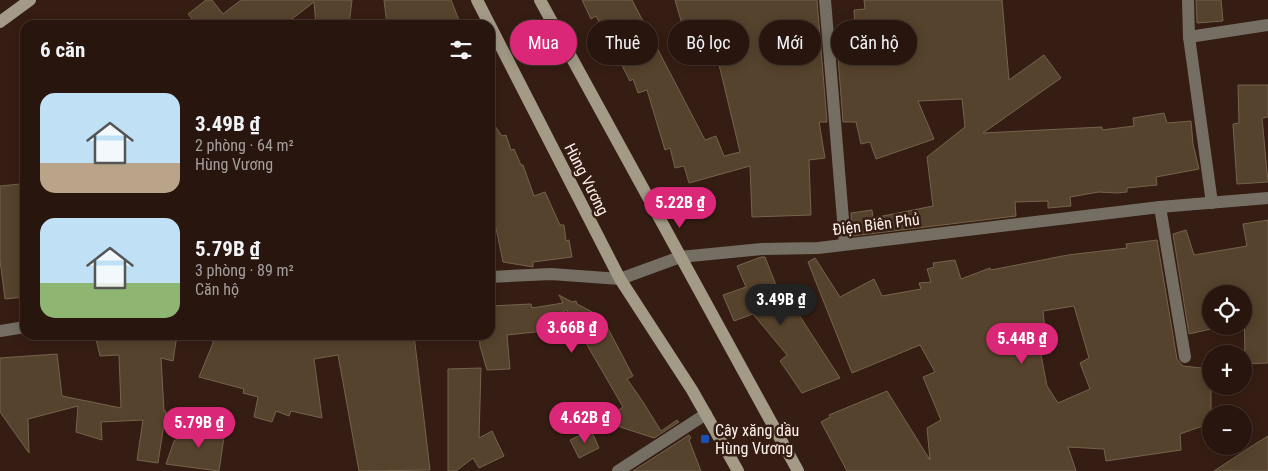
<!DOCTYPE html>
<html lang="vi">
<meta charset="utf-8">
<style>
body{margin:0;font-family:"Roboto Condensed",sans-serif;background:#301f17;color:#f1f3f6;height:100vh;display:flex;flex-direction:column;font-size:19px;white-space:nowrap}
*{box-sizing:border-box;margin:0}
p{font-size:16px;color:#a59f9e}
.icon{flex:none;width:28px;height:28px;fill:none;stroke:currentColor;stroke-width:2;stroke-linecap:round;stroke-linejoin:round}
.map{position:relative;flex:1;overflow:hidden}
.drawer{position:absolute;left:20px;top:20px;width:475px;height:320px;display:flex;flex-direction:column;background:#28160e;border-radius:15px;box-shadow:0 2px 12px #0003,0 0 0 1px #44352e}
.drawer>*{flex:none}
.banner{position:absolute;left:510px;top:20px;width:475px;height:45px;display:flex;gap:10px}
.controls{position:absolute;left:1202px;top:285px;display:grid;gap:10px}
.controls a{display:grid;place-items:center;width:50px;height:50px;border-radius:50%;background:#28160e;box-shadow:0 2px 12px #0003,0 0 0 1px #44352e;font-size:25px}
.price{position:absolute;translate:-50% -42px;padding:0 11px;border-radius:18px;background:#db2777;color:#fff;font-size:16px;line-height:32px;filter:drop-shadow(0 1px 2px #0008)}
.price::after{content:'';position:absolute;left:50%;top:30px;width:15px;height:11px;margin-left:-8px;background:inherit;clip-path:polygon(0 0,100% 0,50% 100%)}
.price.on{background:#222;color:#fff}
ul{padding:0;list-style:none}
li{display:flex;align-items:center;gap:15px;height:125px;padding:0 20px}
li span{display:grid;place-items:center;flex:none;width:140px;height:100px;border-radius:15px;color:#555}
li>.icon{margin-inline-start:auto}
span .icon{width:60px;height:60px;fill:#fffc;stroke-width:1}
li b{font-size:21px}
h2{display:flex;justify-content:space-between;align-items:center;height:60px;padding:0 20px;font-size:21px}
.chip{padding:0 18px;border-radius:22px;background:#28160e;box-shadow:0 2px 12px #0003,0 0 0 1px #44352e;font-size:18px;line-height:45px}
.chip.on{background:#db2777;color:#fff}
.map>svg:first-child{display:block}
</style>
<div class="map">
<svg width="1268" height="471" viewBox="0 0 1268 471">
<rect width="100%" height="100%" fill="#361d13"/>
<g fill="#56432d" stroke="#76634c" fill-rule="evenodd">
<path d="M206,0h6l11,14 18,-14h111l-3,25h-33l-2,-23 -30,23h-87l-9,-11z"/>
<path d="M384,0h67l10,25h-74z"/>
<path d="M582,0h50l73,140 11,-4 8,20 16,-4 -29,-121 -25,7 -11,-38h142l10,122h-8l6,36 -16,2 2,55 -59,2 -2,-51 -61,17 -5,-17 -9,2 -5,-20 -5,2 -18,-60 -9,3 -5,-14 -3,2 -34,-65 -5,3z"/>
<path d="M864,0h138l7,80 35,-25 17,23 -78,55 119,-6v3l32,-4 -1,-8 31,-5 3,10 24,-2 2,23 6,25 -43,8 1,8 -30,3v4l-11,1 -17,-1 -29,5 1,9 -23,2v-7l-33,1 1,14 -164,20 -1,-23 21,-3 1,8 60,-12 -6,-49 38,-30 -3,-28 -44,2 16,38 -58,20 -6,-17 -9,2 -5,-22h-13l-7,-91 19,-3 -1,-18 11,-1z"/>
<path d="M1196,0h25l2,21 -26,2z"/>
<path d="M1238,85h30v32l-6,1 6,64 -31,2 -4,-60 6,-1z"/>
<path d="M490,119l12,17 4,-1 5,15 3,-1 7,16h2l11,31 11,-4 15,33h4l2,16 3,-1 3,17 -39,5v5l-30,-5 -7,-34h-6z"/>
<path d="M20,184l5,40v73l-20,2 -5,-39v-74z"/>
<path d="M1268,220v143l-23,1 -1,-70h-33v35l-22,5 -16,-100 13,-4 8,25 53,-9 -4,-22z"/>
<path d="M1157,240l20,119 6,7 28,3v54l-31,11 1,16 -75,11 -2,-12 -36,-2 8,24h-229l-26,-49 9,-5 -1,-2 58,-24 43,69 -3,-32 14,-8 -18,-43 12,-5 -15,-27 -68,28 -44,-111 7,-4 25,39 34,-18 8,17 39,-7 -2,-6 12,-1 -4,-13 7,-2 -1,-4 22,-3 6,19 29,-11 1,2 77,-15 59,-7 -1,-4zM1074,306l15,52 -9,5 10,26 -32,14 -11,-17 -6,-31 10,-2 -5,-14 -3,-28z"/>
<path d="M761,257h4l19,49 6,-5 50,77 -38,15 -22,-32 7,-6 -34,-41 -19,7 -11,-26 23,-8 -9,-21z"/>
<path d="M559,295l13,7 4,-1 1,3 25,13 31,59 -6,3 16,23 18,29 16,-11 2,2 -25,16 -46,-15 11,-5 -3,-6 7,-5 -44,-76h-2l-10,-21 -26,12 4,9 -38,4 3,34 -23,1 -7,-24 -1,-11h11v-29l41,-2 1,4 31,-5z"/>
<path d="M95,335h82l-4,26 -12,-3 3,53h2l-8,52 -21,-3 6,-40 -42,2 1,18 -26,-8 2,-26 -50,13 1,34 -29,-41v-54l57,-4 5,42 59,12 -2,-53 -19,1z"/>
<path d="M213,335h140l1,3 60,-3 16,135 -71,1 -21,-116 -24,4 8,59 -31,-7 -2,5 -13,-5 -4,11 -18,-5 4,-20 -15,-4 1,-4 -45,-12 14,-34z"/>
<path d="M481,368l-2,70 13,-7 12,25 -25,12 -6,-10 -17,13h-8v-102z"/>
<path d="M199,424l26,6 -6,41 -53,-7 8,-23z"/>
<path d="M591,430l8,18 -20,10 -9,-18z"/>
<path d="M689,435l2,3 -2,2 12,31h-68z"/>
<path d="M1268,436v35h-54l41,-27z"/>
</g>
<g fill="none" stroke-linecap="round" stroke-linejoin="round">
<g stroke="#756f63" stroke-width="12">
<path d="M825,0l20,244"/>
<path d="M1188,0l1,37 23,166"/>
<path d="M1189,37l79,-12"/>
<path d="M1160,207l25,150"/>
<path d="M490,277l61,-3 69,5 60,-22 82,-8 56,-1 342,-41 108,-9"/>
<path d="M0,331l25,-4"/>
<path d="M618,471l88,-57"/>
</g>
<g stroke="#a39a87" stroke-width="12">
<path d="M477,0l143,279 72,111 46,81"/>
<path d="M540,0l258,471"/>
<path d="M0,22l30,-22"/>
</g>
</g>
<rect fill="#1a4fb4" stroke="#361d13" stroke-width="2" x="700" y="434" width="10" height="10" rx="2.5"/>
<g text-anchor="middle" stroke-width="5" stroke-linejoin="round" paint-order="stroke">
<g font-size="16" fill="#fef0ea" stroke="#361d13">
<text transform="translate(587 179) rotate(63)" y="6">Hùng Vương</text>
<text transform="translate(876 224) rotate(-7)" y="6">Điện Biên Phủ</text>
</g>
<g font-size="16" fill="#fef0ea" stroke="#361d13" text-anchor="start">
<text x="715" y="436">Cây xăng dầu<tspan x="715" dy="18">Hùng Vương</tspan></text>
</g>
</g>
</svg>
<div class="controls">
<a><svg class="icon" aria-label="locate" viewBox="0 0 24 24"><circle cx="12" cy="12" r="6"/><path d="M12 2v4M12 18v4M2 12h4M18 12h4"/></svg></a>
<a>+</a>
<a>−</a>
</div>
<b class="price" style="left:680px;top:229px">5.22B ₫</b>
<b class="price on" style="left:781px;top:326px">3.49B ₫</b>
<b class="price" style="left:572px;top:354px">3.66B ₫</b>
<b class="price" style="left:1022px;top:365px">5.44B ₫</b>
<b class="price" style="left:585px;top:444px">4.62B ₫</b>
<b class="price" style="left:199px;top:449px">5.79B ₫</b>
<div class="banner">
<a class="chip on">Mua</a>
<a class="chip">Thuê</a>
<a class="chip">Bộ lọc</a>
<a class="chip">Mới</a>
<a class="chip">Căn hộ</a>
</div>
<section class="drawer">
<h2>6 căn<svg class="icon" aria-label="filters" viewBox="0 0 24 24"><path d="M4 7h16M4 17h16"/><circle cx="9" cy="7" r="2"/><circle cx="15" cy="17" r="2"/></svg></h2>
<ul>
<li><span style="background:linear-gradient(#bfe0f5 70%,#b9a48a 0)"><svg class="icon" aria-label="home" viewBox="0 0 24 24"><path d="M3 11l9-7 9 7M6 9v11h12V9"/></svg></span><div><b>3.49B ₫</b><p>2 phòng · 64 m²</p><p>Hùng Vương</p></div></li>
<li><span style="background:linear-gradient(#bfe0f5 65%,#8fb573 0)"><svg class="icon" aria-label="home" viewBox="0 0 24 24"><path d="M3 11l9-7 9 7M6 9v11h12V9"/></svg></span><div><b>5.79B ₫</b><p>3 phòng · 89 m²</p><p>Căn hộ</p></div></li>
</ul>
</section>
</div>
